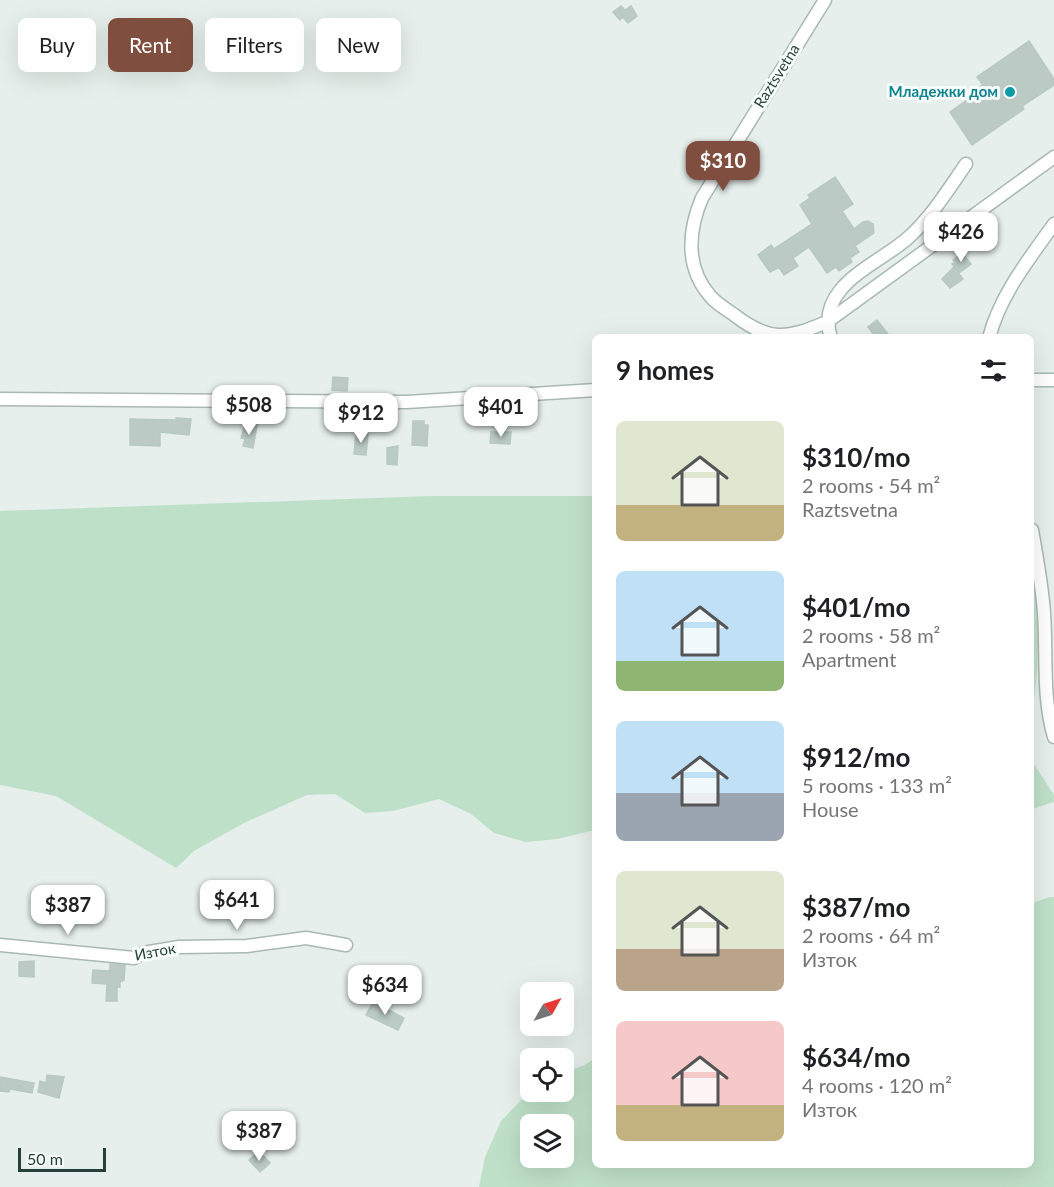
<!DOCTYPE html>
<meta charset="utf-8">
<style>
body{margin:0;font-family:Lato,sans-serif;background:#f6f6f6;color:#202124;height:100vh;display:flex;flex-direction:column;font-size:22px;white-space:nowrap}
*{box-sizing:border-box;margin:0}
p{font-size:20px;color:#757577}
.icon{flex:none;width:33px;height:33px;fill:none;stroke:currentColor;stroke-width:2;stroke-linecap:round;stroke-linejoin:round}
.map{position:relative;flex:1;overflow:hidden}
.sheet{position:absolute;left:592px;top:334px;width:442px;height:834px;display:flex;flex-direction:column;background:#fff;border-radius:9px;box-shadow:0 6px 24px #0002}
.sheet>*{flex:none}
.top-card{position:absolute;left:18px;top:18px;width:484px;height:54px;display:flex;gap:12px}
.needle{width:39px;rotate:51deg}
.tools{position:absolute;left:520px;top:982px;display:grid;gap:12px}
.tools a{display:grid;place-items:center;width:54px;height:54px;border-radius:9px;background:#fff;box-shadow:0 6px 24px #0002;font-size:30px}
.scale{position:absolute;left:18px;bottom:15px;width:88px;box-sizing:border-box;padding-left:6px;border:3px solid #24423a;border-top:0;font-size:16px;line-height:21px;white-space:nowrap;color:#24423a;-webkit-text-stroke:4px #f7fbf9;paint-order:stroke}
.price{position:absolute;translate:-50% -51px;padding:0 14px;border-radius:12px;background:#fff;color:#222;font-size:20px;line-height:39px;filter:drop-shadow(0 2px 3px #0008)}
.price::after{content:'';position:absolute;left:50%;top:36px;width:18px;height:14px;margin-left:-9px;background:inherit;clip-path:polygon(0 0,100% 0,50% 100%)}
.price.active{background:#7f4e3f;color:#fff}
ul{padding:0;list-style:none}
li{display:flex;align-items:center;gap:18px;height:150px;padding:0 24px}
li span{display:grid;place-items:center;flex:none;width:168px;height:120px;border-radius:9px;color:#555}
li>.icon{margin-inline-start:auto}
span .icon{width:72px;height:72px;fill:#fffc;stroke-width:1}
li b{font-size:26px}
h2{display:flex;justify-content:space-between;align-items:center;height:72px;padding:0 24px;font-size:26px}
.chip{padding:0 21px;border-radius:9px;background:#fff;box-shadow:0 6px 24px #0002;font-size:21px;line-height:54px}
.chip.active{background:#7f4e3f;color:#fff}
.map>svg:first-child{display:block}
</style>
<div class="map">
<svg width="1054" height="1187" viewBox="0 0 1054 1187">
<rect width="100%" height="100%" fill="#e6efeb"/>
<g fill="#bfe0c8" fill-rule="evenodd">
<path d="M430,496h165v334l-38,9 -31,3 -32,-9 -23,-19 -32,-15 -46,12 -28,2 -30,-19 -28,1 -63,28 -50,28 -18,17 -120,-72 -56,-11v-274z"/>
<path d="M1032,568c5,46 10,94 0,140z"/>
<path d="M1032,761l22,34v7l-22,7z"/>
<path d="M1050,897h4v290h-575l6,-30 16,-36 30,-31v2h33v-20l21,-7 10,-7 1,108h436v-263zM531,1125h33v33h-33z"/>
</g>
<g fill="#bbcac4" stroke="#b8c9c2" stroke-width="1.5">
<path d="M621,6l4,4 6,-4 6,10 -9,7 -5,-6 -3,3 -7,-8z"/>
<path d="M1029,41l25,38v6l-32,21 2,3 -52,36 -22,-33 27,-19 -2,-3 8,-5 -6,-8z"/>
<path d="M835,177l18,27 -11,7 12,18 9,-7 5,-1 5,3 1,9 -19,13 4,6 -9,6 2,4 -13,9 -3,-4 -9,6 -18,-26 -16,11 5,8 -14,9 -5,-8 -9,5 -12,-17 13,-10 3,4 38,-25 -12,-19 10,-7 -2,-3z"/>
<path d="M962,253l9,11 -12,9 -7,-9 3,-2 -2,-2z"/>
<path d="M954,267l9,12 -13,9 -8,-9z"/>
<path d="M877,320l14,18h-15l-8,-11z"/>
<path d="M333,377l15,1 -1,13 -15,-1z"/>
<path d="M176,418l15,1 -2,16 -29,-3v14l-30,-1v-26l46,1z"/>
<path d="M413,421h11v4h4l-1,21 -15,-1z"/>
<path d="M248,424l9,1 -4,23 -10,-2 2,-7 -4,-1 3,-10 3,1z"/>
<path d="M491,432h20l-1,12 -20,-1z"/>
<path d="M356,433l12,1 -2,21 -12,-1z"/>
<path d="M398,446l-1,19 -10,-1v-16z"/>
<path d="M34,961v16l-15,-1v-14z"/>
<path d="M110,964l15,1 -1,15 -4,2v5h-3v14h-11l1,-17 -15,-1 1,-13 17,1z"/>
<path d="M373,1002l31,16 -6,12 -32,-15z"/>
<path d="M47,1075l17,2 -5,21 -21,-6 2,-11 6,2z"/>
<path d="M0,1077l34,6 -2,10 -22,-4 -1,3 -9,-1z"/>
<path d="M259,1151l11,12 -10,9 -11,-12z"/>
</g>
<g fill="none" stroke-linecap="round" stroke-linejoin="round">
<defs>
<g id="minor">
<path d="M825,0l-123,198c-14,33 -17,70 9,99 6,7 15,12 22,17 13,10 28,20 45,21 16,1 34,-7 49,-13l227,-165"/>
<path d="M831,338c-17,-53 49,-74 78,-101 23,-21 39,-47 57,-73"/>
<path d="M989,338c11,-43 40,-79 65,-114"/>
<path d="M1032,380h22"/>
<path d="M0,399l407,3 189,-12"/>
<path d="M1032,530c5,28 10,55 12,83 3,42 -2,83 10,124"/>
<path d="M0,945l134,13 9,-5 36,-6 68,-1 59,-8 40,7"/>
</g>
</defs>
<use href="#minor" stroke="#a8b8b2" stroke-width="15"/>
<use href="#minor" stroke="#fff" stroke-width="12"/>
</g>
<circle fill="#0f9aa8" stroke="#f7fbf9" stroke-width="2" cx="1010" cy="92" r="6"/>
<g text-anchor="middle" stroke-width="6" stroke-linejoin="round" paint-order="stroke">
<g font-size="15" fill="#24423a" stroke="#f7fbf9">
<text transform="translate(777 76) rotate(-58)" y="5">Raztsvetna</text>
<text transform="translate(155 952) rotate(-11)" y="5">Изток</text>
</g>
<g font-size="15" font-weight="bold" fill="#0d838f" stroke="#f7fbf9" text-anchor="end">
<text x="998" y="97">Младежки дом</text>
</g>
</g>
</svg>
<div class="tools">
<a><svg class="needle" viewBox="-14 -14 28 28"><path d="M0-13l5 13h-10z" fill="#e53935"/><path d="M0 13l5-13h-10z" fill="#757577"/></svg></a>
<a><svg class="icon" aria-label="locate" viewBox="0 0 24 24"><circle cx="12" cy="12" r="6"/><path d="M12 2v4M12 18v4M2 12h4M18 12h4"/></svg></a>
<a><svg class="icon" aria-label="layers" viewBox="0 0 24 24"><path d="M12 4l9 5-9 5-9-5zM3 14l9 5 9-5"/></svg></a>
</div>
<div class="scale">50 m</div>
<b class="price active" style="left:723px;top:192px">$310</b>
<b class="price" style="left:961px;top:263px">$426</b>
<b class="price" style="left:249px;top:436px">$508</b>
<b class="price" style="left:501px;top:438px">$401</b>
<b class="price" style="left:361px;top:444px">$912</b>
<b class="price" style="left:237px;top:931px">$641</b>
<b class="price" style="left:68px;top:936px">$387</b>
<b class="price" style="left:385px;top:1016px">$634</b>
<b class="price" style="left:259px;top:1162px">$387</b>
<div class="top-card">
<a class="chip">Buy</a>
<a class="chip active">Rent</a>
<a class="chip">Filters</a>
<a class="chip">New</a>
</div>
<section class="sheet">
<h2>9 homes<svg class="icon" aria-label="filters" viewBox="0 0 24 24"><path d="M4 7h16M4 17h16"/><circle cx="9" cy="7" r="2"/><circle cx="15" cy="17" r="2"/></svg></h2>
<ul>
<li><span style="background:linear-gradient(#dfe7d0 70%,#c2b280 0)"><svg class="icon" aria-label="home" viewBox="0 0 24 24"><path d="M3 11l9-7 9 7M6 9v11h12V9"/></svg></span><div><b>$310/mo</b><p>2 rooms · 54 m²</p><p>Raztsvetna</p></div></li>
<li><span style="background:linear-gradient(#bfe0f5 75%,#8fb573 0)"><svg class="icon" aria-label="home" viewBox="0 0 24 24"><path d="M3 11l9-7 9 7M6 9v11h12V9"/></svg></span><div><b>$401/mo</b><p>2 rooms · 58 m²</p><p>Apartment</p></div></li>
<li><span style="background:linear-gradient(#bfe0f5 60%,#9aa5b1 0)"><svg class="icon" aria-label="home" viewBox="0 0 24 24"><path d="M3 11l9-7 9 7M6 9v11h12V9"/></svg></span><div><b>$912/mo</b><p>5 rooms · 133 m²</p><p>House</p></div></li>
<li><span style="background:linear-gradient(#dfe7d0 65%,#b9a48a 0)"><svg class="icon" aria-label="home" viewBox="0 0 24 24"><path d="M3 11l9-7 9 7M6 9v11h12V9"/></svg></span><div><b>$387/mo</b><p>2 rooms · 64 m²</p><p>Изток</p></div></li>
<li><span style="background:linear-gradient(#f6c9c9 70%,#c2b280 0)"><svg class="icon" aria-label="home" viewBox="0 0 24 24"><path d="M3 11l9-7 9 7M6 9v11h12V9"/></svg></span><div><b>$634/mo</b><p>4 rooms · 120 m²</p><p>Изток</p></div></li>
</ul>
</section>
</div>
